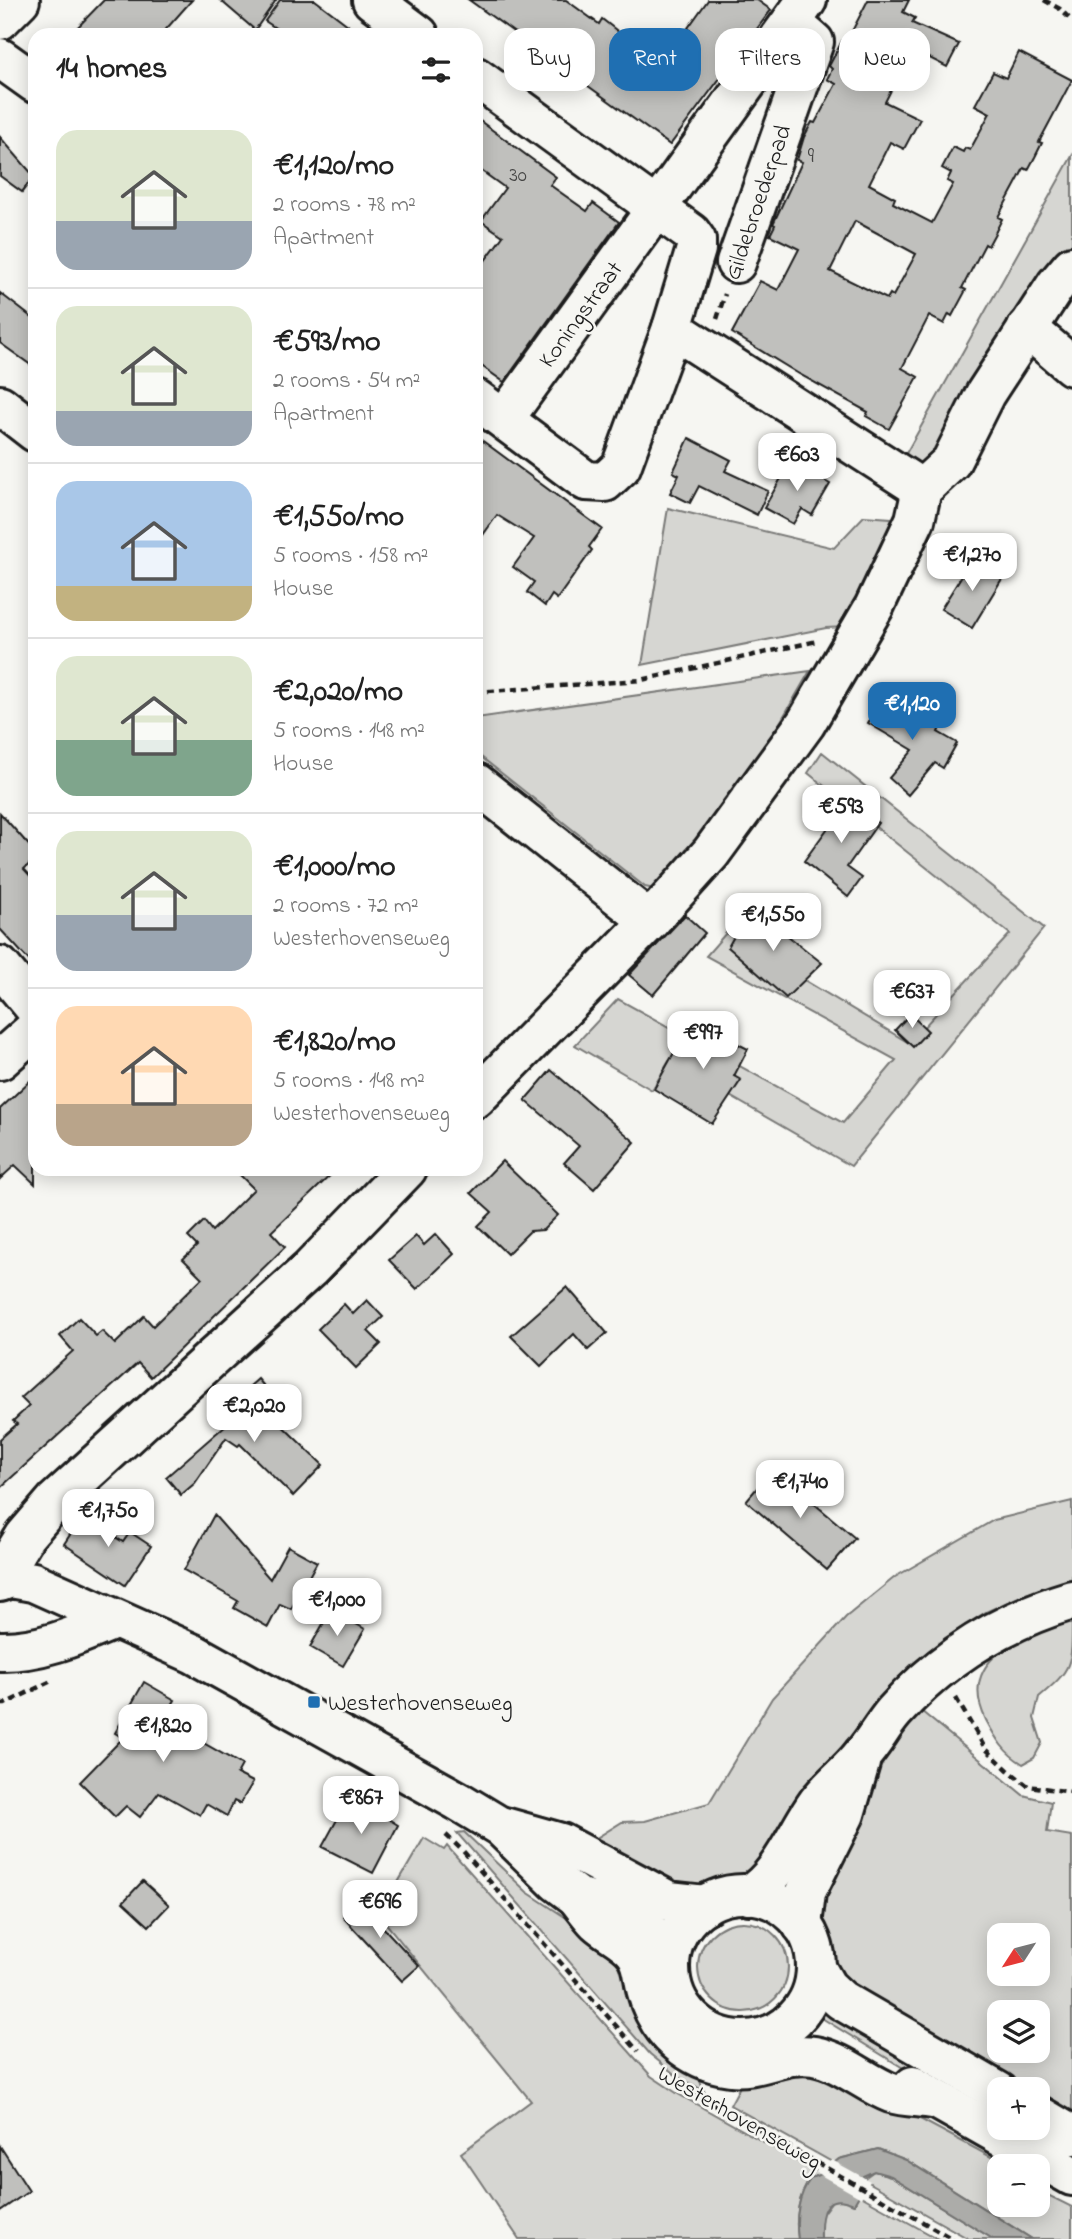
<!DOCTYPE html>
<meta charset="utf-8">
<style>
body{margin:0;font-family:"Indie Flower",sans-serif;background:#f2f2f2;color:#222;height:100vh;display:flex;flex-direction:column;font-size:26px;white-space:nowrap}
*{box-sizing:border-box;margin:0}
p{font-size:23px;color:#767676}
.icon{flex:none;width:38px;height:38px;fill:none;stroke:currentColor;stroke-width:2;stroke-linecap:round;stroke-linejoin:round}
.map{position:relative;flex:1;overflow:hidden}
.drawer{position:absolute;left:28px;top:28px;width:455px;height:1148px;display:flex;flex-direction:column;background:#fff;border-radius:21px;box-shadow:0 4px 18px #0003}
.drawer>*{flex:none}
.top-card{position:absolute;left:504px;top:28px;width:462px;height:63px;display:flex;gap:14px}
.needle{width:46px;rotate:234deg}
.controls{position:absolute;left:987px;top:1923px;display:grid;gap:14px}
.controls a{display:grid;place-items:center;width:63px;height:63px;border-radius:14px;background:#fff;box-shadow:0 4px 18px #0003;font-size:35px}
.price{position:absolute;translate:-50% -60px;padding:0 16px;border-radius:14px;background:#fff;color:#222;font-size:23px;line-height:46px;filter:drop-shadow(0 2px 4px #0008)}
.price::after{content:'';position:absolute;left:50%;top:42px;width:21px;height:16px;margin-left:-10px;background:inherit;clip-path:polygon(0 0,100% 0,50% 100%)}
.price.current{background:#1f6fb2;color:#fff}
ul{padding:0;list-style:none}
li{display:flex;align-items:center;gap:21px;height:175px;padding:0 28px}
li+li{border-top:2px solid #e0e0e0}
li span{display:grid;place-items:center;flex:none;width:196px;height:140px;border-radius:21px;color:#555}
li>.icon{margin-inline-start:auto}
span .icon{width:84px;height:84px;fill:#fffc;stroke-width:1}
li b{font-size:30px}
h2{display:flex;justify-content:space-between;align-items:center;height:84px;padding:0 28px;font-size:30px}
.pill{padding:0 24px;border-radius:21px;background:#fff;box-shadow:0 4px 18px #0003;font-size:24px;line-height:63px}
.pill.current{background:#1f6fb2;color:#fff}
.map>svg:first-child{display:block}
</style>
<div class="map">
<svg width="1072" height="2239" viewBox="0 0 1072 2239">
<rect width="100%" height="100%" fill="#f6f6f2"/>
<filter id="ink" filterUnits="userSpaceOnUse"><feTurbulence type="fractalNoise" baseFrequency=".0143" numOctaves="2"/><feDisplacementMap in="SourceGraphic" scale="14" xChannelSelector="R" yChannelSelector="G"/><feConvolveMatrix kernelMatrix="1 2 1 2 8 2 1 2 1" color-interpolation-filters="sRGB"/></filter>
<g filter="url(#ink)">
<g fill="#d6d6d2" stroke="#797977" stroke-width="2" fill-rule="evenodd">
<path d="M1072,156v94l-138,216h-35z"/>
<path d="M668,508l166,40 30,-32 41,3 -59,108 -20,1 -184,37z"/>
<path d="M810,671l-82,141 -69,78 -14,-3 -169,-134v-35z"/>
<path d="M822,752l222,176 -193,238 -182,-105 -17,29 -77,-45 43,-46 225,124 53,-63 -190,-104 20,-23 183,110 101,-109 -202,-161z"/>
<path d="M1072,1501v78l-49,16 -37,17 -42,27 -32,25 -29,30 -36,49 -74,115 -30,20 -40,10h-26l-90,-44 35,-22 23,-1 64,-18 63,-105 74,-81 49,-40 99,-57z"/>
<path d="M1072,1619c0,47 0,50 -33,78l-5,21 8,25 -8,15 -11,6c-19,-11 -27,-25 -37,-44 -31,-63 39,-85 86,-101z"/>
<path d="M921,1711l102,84 28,7 -4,30 25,4v283l-34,-18v-11l-21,-1 -164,-92 -22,-34 -9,-35 -2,-19 56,-134 23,-39zM999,1936h39v38h-39zM999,2012h39v39h-39z"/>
<path d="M464,1832l63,60 82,54 87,125 8,20 -26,-14 -28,-23 -193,-221z"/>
<path d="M424,1838l20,12 3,-4 204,230 27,18 143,80 -10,4c-13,17 -16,40 -13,61h-279l-58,-86 70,-52 -152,-186z"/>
<circle cx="743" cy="1967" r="45"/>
<path d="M826,2005l173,96v22l-73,-41 -106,-65z"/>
<path d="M788,2073l46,4 88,43 86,46h-9v39h39v-15l34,17v32h-40l-126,-79 -28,-11 -39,10 -5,4 -104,-58 13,-24z"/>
<path d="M874,2171l17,5 102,63h-24l-106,-60z"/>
<path d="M859,2195l79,44h-117l-1,-22 12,-16 7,-2 15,5z"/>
</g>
<path fill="#acaca9" stroke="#727271" stroke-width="2" d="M878,2149l28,11 126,79h-39l-102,-63 -17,-5 -11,5 4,6 -13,22c-31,-13 -34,10 -33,35h-23c-3,-21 0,-44 13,-61l10,-4 18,-15z"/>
<path fill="#f6f6f2" d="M832,2160l38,21 -9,17 -46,-26z"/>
<g fill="#c0c0bd" stroke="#1c1c1c" stroke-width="2" fill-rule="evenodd">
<path d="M104,0h88l-31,35h-91z"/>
<path d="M220,0h56l-21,30z"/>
<path d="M280,0h35l46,35h-75l-21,-14z"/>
<path d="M469,0h97l33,24 3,-5 23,18 -3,3 38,28 30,-38 -2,-2 20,-28h49l14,10 -101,135z"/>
<path d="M868,0h41l-6,12 12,6 -3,5 47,21 -12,23 -35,-18 -27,53 35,17 -16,30 -14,-7 -21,42 26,14 -2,5 39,20 21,-39 -6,-3 4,-8 -9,-5 11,-21 10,5 2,-4 5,2 20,-37 -15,-8 18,-33 13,6 13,-26 53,28 -33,62 3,1 -7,14 -7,13 -4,-2 -5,10 -21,39 4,2 -7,14 -7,13 -3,-2 -23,44 4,2 -14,26 -3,-2 -5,10 -15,-8 -27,52 16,9 -29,52 -23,-13 2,-4 -69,-38 -67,-41 28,-52 18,9 21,-41 -29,-14 5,-10 -2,-1 29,-62 -5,-2 7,-23 8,-15 3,1 21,-39 -9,-5 5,-10 -3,-3 13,-25 4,2zM855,221l61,33 -23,42 -3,-2 -3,5 -57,-28z"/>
<path d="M476,118l80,59 -6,8 37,26 6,-8 26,19 -115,160 -28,-20v-89l27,-37 -22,-15 24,-33 -29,-21z"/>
<path d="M0,137l34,39 -12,16 -22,-16z"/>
<path d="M0,293l35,27v48l-35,-25z"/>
<path d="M476,436l126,93 -13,18 3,3 -35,49 -5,-4 -7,11 -18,-14 7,-10 -21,-15 21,-29 -37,-23 -21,30z"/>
<path d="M689,438l42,22 -6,11 43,20 -11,24 -58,-29 -9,17 -20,-10 9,-18 -6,-3z"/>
<path d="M791,461l39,23 -18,31 -10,-6 -9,15 -29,-16z"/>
<path d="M972,559l31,18 -31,51 -31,-19z"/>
<path d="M885,694l55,34 -2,4 19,11 -14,25 -8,-5 -27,32 -19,-17 24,-28 -45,-27z"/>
<path d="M839,794l39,29 -31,44 15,11 -14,19 -44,-36 31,-43 -9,-6z"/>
<path d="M0,813l35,39v7l-11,10 11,12v86l-35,-38z"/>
<path d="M751,906l71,57 -36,35 -58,-51z"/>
<path d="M685,915l20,18 -52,62 -24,-20z"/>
<path d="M910,1014l18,17 -15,16 -18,-17z"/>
<path d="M692,1020l10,5 5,-2 15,8 2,6 24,12 -14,27 7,4 -29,44 -58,-35z"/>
<path d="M551,1070l84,72 -41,47 -30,-26 15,-17 -54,-46z"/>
<path d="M35,1076v108l-20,-19 -15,14v-70z"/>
<path d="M502,1161l56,54 -15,15 -13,1 -23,23 -29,-28 14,-14 -21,-19z"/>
<path d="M234,1169h103l-66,63 14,15 -109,106 -25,24 -13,-14 -138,125v-49l17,-15 -4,-3 16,-15 -8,-8 52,-47 -13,-15 19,-18 17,18 6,-5 13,13 29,-28 9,10 49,-48 -19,-19 14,-13 -9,-9 16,-16 8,10 42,-42z"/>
<path d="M436,1234l18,20 -37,35 -28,-29 27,-24 8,9z"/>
<path d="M567,1287l40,46 -19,17 -14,-16 -33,32 -30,-30z"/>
<path d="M367,1300l16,17 -15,14 13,13 -25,24 -38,-39 26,-25 9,10z"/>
<path d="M258,1379l22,26 -10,9 53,51 -30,31 -53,-52 -2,2 -12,-8 -31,45 -14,12 -15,-18 69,-60 -9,-10z"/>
<path d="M773,1469l82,69 -28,32 -81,-69z"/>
<path d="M83,1515l40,27 7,-10 21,14 -26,39 -61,-41z"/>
<path d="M214,1515l56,64 18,-33 29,16 -26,47 -11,-5 -12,23 -34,-19 4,-7 -54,-31z"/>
<path d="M331,1610l34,19 -22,37 -33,-19z"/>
<path d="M144,1682l31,18 -12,20 79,45 -5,9 16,8 -13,22 -6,-3 -7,15 -21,-12 -6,11 -41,-23 -19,25 -14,-11 -11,11 -35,-35 43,-44 -8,-5z"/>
<path d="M361,1802l37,23 -25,48 -51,-26 22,-40 5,2 4,-6 5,3z"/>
<path d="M143,1881l26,24 -20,21 -26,-24z"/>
<path d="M355,1897l64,69 -17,15 -59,-64z"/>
<path d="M0,2146l29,45 -29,20z"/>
</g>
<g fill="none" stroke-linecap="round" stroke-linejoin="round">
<defs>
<g id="minor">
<path d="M372,0l47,35"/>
<path d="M0,20l20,-20"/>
<path d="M0,58l35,25"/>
<path d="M476,77l215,156 5,7v9l-24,79 -51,139 -16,15 -19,-1 -110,-82"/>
<path d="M736,263l78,-221 -22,-19"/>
<path d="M672,328l250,161"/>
<path d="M1027,328l45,38"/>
<path d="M0,405l35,27"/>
<path d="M504,419l303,-419"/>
<path d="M476,783l174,138"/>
<path d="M0,966l35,42"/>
<path d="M0,1060l35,-31"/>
<path d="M476,1098l174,-177 61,-68 95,-130 68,-116 41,-87 7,-31 29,-27 34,-68 71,-109 16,-19"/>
<path d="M0,1577l25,-41 30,-35 255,-232 97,-100"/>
<path d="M0,1582l11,-4 22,4 161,72 264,147 43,26 56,55 20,15 30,8 44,28 19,26"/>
<path d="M0,1651c40,1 78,-16 114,-31"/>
<path d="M504,1827l57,16 108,58 36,4"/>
</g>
<g id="major">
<circle cx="743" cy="1967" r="73"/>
<path d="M749,1895c33,-20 47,-63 69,-93 13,-17 31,-30 44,-47 12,-13 20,-29 32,-43 49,-55 108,-91 178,-112"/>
<path d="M577,1897c6,8 13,18 20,25 12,11 28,17 38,30 9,11 8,27 12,40 10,39 42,69 83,74 29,4 55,-15 84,-10 28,5 51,27 77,37 13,4 29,4 42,6"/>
<path d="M802,1925l4,-33 39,-78 15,-51"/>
<path d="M816,1968l11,19 14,13 158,92"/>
<path d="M913,2086l159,90"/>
<path d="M1038,2115l34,20"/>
</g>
</defs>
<use href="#minor" stroke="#1c1c1c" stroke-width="44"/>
<use href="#major" stroke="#1c1c1c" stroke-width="44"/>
<g stroke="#1c1c1c" stroke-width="4.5" stroke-dasharray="7 5" stroke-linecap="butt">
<path d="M1044,0l16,9 12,12"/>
<path d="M717,319l8,-25"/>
<path d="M476,692l165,-12 176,-39"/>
<path d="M956,1698l29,50 23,22 20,16 44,6"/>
<path d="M0,1704h5l48,-24"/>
<path d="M446,1835l17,16 175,200"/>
<path d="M691,2092l262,147"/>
</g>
<use href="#minor" stroke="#f6f6f2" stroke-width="38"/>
<use href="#major" stroke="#f6f6f2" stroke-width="38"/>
</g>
</g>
<rect fill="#1f6fb2" stroke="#f6f6f2" stroke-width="2.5" x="307" y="1695" width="14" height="14" rx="3.5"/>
<g text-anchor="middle" stroke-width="5" stroke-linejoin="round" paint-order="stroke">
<g font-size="21" fill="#454544">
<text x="811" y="162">9</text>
<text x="518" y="181">30</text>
</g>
<g font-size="24" fill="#1c1c1c" stroke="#f6f6f2">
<text transform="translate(757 202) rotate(-71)" y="8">Gildebroederpad</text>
<text transform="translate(580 314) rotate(-54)" y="8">Koningstraat</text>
<text transform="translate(740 2117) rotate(30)" y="8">Westerhovenseweg</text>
</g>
<g font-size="24" fill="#1c1c1c" stroke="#f6f6f2" text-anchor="start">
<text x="328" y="1710">Westerhovenseweg</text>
</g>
</g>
</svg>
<div class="controls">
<a><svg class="needle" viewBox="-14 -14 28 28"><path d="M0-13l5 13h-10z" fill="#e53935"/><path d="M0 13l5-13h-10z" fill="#767676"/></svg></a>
<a><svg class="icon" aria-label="layers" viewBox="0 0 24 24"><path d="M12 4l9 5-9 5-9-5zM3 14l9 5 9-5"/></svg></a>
<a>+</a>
<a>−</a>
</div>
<b class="price" style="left:797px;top:493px">€603</b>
<b class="price" style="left:972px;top:593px">€1,270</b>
<b class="price current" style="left:912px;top:742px">€1,120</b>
<b class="price" style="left:841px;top:845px">€593</b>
<b class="price" style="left:773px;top:953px">€1,550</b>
<b class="price" style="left:912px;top:1030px">€637</b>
<b class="price" style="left:703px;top:1071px">€997</b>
<b class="price" style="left:254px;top:1444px">€2,020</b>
<b class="price" style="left:800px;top:1520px">€1,740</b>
<b class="price" style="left:108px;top:1549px">€1,750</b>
<b class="price" style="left:337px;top:1638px">€1,000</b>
<b class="price" style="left:163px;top:1764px">€1,820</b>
<b class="price" style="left:361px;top:1836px">€867</b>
<b class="price" style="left:380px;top:1940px">€696</b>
<div class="top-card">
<a class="pill">Buy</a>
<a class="pill current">Rent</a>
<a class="pill">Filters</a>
<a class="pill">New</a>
</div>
<section class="drawer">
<h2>14 homes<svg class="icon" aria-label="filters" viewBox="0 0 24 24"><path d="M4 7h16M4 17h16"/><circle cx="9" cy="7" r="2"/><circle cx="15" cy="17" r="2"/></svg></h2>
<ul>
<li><span style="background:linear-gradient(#dfe7d0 65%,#9aa5b1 0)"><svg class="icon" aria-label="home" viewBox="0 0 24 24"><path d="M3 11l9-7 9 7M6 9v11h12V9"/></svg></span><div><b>€1,120/mo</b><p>2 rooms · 78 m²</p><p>Apartment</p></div></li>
<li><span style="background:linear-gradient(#dfe7d0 75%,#9aa5b1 0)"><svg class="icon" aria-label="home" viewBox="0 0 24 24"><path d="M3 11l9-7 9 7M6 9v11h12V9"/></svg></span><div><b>€593/mo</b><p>2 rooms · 54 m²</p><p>Apartment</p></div></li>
<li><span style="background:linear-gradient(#a9c7e8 75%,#c2b280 0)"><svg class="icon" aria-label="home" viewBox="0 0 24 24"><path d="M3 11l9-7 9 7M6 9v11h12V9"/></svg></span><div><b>€1,550/mo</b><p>5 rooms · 158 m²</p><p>House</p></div></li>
<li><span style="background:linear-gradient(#dfe7d0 60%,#7fa58c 0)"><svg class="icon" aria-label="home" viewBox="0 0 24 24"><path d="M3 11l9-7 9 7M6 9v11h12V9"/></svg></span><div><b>€2,020/mo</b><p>5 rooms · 148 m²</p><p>House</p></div></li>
<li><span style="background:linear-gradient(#dfe7d0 60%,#9aa5b1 0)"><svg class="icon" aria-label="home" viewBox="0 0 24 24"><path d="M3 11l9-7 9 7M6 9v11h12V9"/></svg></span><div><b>€1,000/mo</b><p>2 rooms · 72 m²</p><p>Westerhovenseweg</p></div></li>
<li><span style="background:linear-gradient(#ffd9b3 70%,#b9a48a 0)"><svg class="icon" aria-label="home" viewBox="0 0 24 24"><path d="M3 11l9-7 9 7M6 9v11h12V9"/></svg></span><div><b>€1,820/mo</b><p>5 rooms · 148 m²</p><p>Westerhovenseweg</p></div></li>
</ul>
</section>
</div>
